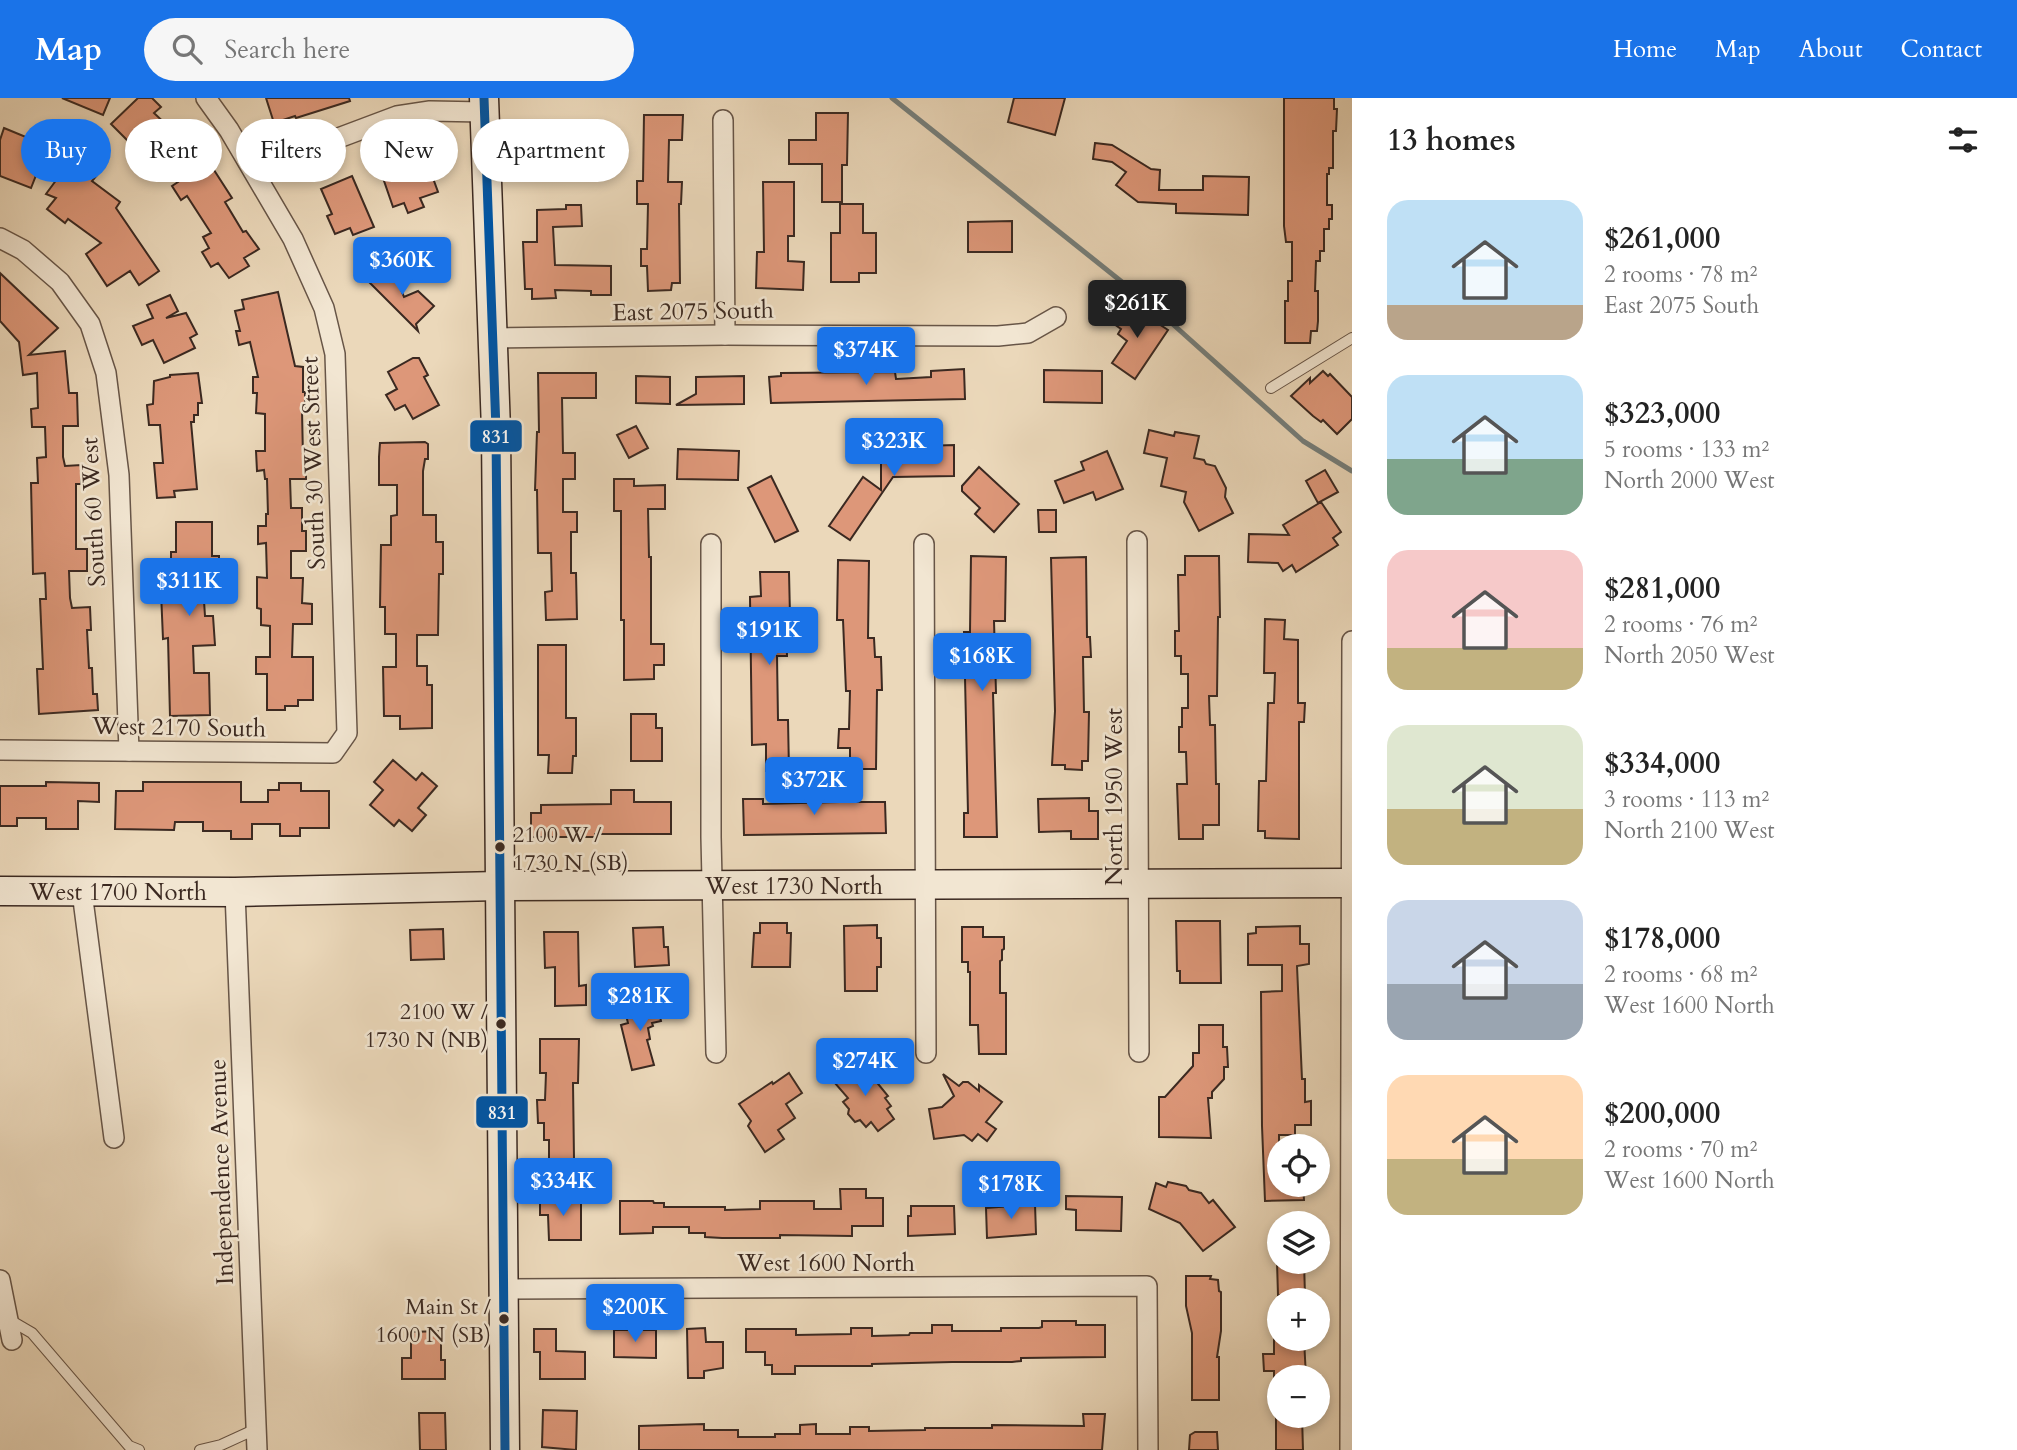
<!DOCTYPE html>
<meta charset="utf-8">
<style>
body{margin:0;font-family:Cardo,serif;background:#f6f6f6;color:#222;height:100vh;display:flex;flex-direction:column;font-size:26px;white-space:nowrap}
*{box-sizing:border-box;margin:0}
p{font-size:23px;color:#767676}
.icon{flex:none;width:38px;height:38px;fill:none;stroke:currentColor;stroke-width:2;stroke-linecap:round;stroke-linejoin:round}
.map{position:relative;flex:1;overflow:hidden}
.side{display:flex;flex-direction:column;background:#fff;width:665px}
.side>*{flex:none}
.guide{position:absolute;left:21px;top:21px;width:665px;height:63px;display:flex;gap:14px}
.fabs{position:absolute;left:1267px;top:1036px;display:grid;gap:14px}
.fabs a{display:grid;place-items:center;width:63px;height:63px;border-radius:50%;background:#fff;box-shadow:0 4px 10px #0003;font-size:35px}
.price{position:absolute;translate:-50% -60px;padding:0 16px;border-radius:7px;background:#1a73e8;color:#fff;font-size:23px;line-height:46px;filter:drop-shadow(0 2px 4px #0008)}
.price::after{content:'';position:absolute;left:50%;top:42px;width:21px;height:16px;margin-left:-10px;background:inherit;clip-path:polygon(0 0,100% 0,50% 100%)}
.price.current{background:#222;color:#fff}
ul{padding:0;list-style:none}
li{display:flex;align-items:center;gap:21px;height:175px;padding:0 35px}
li span{display:grid;place-items:center;flex:none;width:196px;height:140px;border-radius:21px;color:#555}
li>.icon{margin-inline-start:auto}
span .icon{width:84px;height:84px;fill:#fffc;stroke-width:1}
li b{font-size:30px}
h2{display:flex;justify-content:space-between;align-items:center;height:84px;padding:0 35px;font-size:30px}
.tag{padding:0 24px;border-radius:32px;background:#fff;box-shadow:0 4px 10px #0003;font-size:24px;line-height:63px}
.tag.current{background:#1a73e8;color:#fff}
header{display:flex;align-items:center;gap:42px;box-sizing:border-box;height:98px;padding:0 35px;background:#1a73e8;color:#fff}
header strong{font-size:33px}
nav{display:flex;gap:38px;margin-inline-start:auto;font-size:24px}
.search{width:490px;height:63px;background:#f6f6f6;display:flex;align-items:center;gap:18px;box-sizing:border-box;padding:0 24px;border-radius:38px;color:#767676;font-size:26px}
main{display:flex;flex:1;min-height:0}
.map>svg:first-child{display:block}
</style>
<header>
<strong>Map</strong>
<div class="search"><svg class="icon" aria-label="search" viewBox="0 0 24 24"><circle cx="10" cy="10" r="6"/><path d="M15 15l6 6"/></svg>Search here</div>
<nav><a>Home</a><a>Map</a><a>About</a><a>Contact</a></nav>
</header>
<main>
<div class="map">
<svg width="1352" height="1352" viewBox="0 0 1352 1352">
<rect width="100%" height="100%" fill="#ebd8ba"/>
<filter id="stains"><feTurbulence type="fractalNoise" baseFrequency=".00286" numOctaves="4"/><feColorMatrix values="0 0 0 0 .2 0 0 0 0 .09 0 0 0 0 .02 0 0 0 .5 -.17"/></filter>
<radialGradient id="worn" r=".72"><stop offset=".6" stop-color="#630" stop-opacity="0"/><stop offset="1" stop-color="#630" stop-opacity=".3"/></radialGradient>
<g fill="none" stroke-linecap="round" stroke-linejoin="round">
<path stroke="#757f7c" stroke-width="5" d="M892,0l265,212 146,131 49,30"/>
</g>
<g fill="#dd9779" stroke="#3b2921" stroke-width="2">
<path d="M62,0h48l-7,17z"/>
<path d="M138,0h14l9,9 -7,6 17,16 -4,5 18,17 10,-6 6,9 2,-1 29,45 -7,4 18,30 3,-1 13,18 -15,9 5,8 -20,12 -11,-15 -7,4 -9,-15 7,-4 -6,-11 8,-4 -24,-37 -6,4 -9,-14 6,-4 -18,-28 -10,9 -39,-39z"/>
<path d="M266,0h83l1,3 -54,17 -1,-2 -21,7z"/>
<path d="M1014,0h51l-10,37 -47,-13z"/>
<path d="M1284,0h50v11h3l-1,22h-3v37h-4v6h-2v31h5v14h-3v10h-5v22h-4v10h-4l-1,30h3v30l-1,10h-6l-1,12h-25v-42h3v-20h4v-39h-6l-2,-16z"/>
<path d="M816,15h32l-1,52h-5v37h-20v-38h-33v-24h27z"/>
<path d="M644,17h39l-1,25h-13l-1,42h14l-1,22h-2l1,79h-8l-1,7 -23,1 -1,-25h-6v-17h6l1,-45h-11v-23h6z"/>
<path d="M4,30l34,14 -4,9 10,4 -13,33 -31,-12v-36z"/>
<path d="M598,41v33h-22v7h-15v-14l-33,1v-26z"/>
<path d="M1095,45l17,2 39,24 9,1 -1,20h44v-14l46,1 -1,38 -72,-2v-9l-38,-2 -22,-17 10,-13 -14,-10 -19,-3z"/>
<path d="M426,61l12,33 -18,6 4,9 -16,6 -4,-10 -11,4 -11,-32z"/>
<path d="M71,62l11,7 3,-3 13,10 -6,7 28,21 -4,6 43,63 -20,14 -9,-14 -23,15 -21,-32 15,-11 -33,-24 -3,4 -18,-14 9,-11 -10,-4z"/>
<path d="M352,78l22,51 -21,8 -3,-7 -15,6 -8,-18 5,-2 -11,-25z"/>
<path d="M763,84h31v54h-6v25l16,1 -1,28 -47,-2 1,-36h7z"/>
<path d="M840,106h23v29h13v40h-17v9h-28v-49h9z"/>
<path d="M566,107h15l1,21 -29,1 2,38 56,1v29h-20v-4l-36,-1 1,8 -24,1v-10h-7l-2,-47h14v-32l29,-1z"/>
<path d="M1012,123v31h-44v-30z"/>
<path d="M390,165l14,34 14,-6 16,15 -18,18 2,7 -48,-48z"/>
<path d="M0,175l58,55 -29,27 36,-4 4,42h8l1,33h-15v31l2,9 16,-1v19h-5v65h11v22h-18l1,27 2,10 18,-1 1,23h-4l2,38h3l1,26h4l1,16 -59,4 -2,-45h6l-3,-70h6l-1,-26 -12,1 -2,-91h7l-1,-25 9,-1 -1,-30h-13l-1,-18 7,-1 -1,-35 -14,2 -4,-33 -19,-21z"/>
<path d="M278,194l17,74 8,1v25h2v19h-3l1,46h3v22h-16l1,29h11v23h4v20h-15v27h12l-1,25 10,1v20h-19l-1,33h21v43h-15v6h-13v4h-18v-36h-11v-17h14v-31l-9,-1v-16l-4,-1v-31l10,1 -1,-35 -8,1v-18h8v-12h2l-1,-35h-2l-1,-9 -7,1 -1,-20h9v-37l-9,-1 1,-20h-4v-16h5l-8,-35 -11,3 -3,-14h4l-5,-20 9,-2 -2,-9z"/>
<path d="M170,197l8,16 -12,7 20,-5 11,21 -7,4 5,10 -31,15 -11,-23 -11,5 -9,-19 20,-8 -6,-13z"/>
<path d="M1127,205l41,27 -33,49 -23,-16 15,-22 -9,-7 3,-5 -7,-5z"/>
<path d="M413,260h6l9,17 -4,2 15,28 -26,14 -8,-14 -10,5 -9,-15 11,-6 -9,-17z"/>
<path d="M964,271l1,30 -194,4 -2,-26 12,-1v-3l114,-1 1,7 35,-2v-6z"/>
<path d="M1044,272l58,1v32l-58,-1z"/>
<path d="M1323,273l5,5 2,-2 22,23v22l-15,15 -14,-14 -2,2 -8,-6 -22,-20 19,-18v5z"/>
<path d="M198,275l4,30h-4v12h-4v7h-3l6,67 -23,2 1,6 -18,1 -3,-35h9l-3,-38h-11l-2,-20 6,-1 1,-23 16,-4v-2z"/>
<path d="M538,275h58v25h-34l1,55h12v26h-12v33h14v20h-6v41h5l1,46 -31,1 -1,-28 7,-1 -1,-38h-13l-1,-63h-2l2,-58h2z"/>
<path d="M636,278l34,1v27l-34,-1z"/>
<path d="M744,278v28l-68,1 20,-11v-17z"/>
<path d="M636,328l12,22 -19,10 -12,-23z"/>
<path d="M1149,332l25,6 1,-4 24,4 -5,22 10,2 2,4 9,2 11,22 -1,9 8,16 -34,18 -15,-29 2,-10 -25,-6 6,-28 -23,-5z"/>
<path d="M923,339v9l31,-1v31l-61,1 -43,63 -21,-14 34,-49 18,13v-44h18v-8z"/>
<path d="M425,344l3,2v15h-3l-2,12v44h13v27h7v32h-4l-1,61h-21v31h10v19h5v43l-32,1v-13h-16l-1,-49h13v-33h-11v-27h-5l1,-62h10v-29l6,-1v-30h-18v-28l1,-14z"/>
<path d="M678,351l61,2 -1,29 -61,-1z"/>
<path d="M1107,353l16,38 -27,11 -3,-8 -29,11 -9,-22 29,-11 -3,-8z"/>
<path d="M979,369l40,37 -25,28 -19,-18 5,-6 -18,-17v-5z"/>
<path d="M1325,372l13,22 -20,11 -12,-22z"/>
<path d="M771,378l27,55 -23,11 -27,-54z"/>
<path d="M614,381h20v7l31,-1v24h-17l1,48h2v87h13v21h-10v14l-30,1v-60h-3v-109h-7z"/>
<path d="M1321,404l20,30 -8,6 5,7 -42,27 -4,-7 -9,6 -5,-8 -30,-1 1,-28 40,1 -6,-10z"/>
<path d="M1038,412h18v22h-17z"/>
<path d="M176,424h36v34h7v15h-17l3,45h8l2,29 -22,1 1,27h15l1,42 -40,1 -2,-78 -5,1 -2,-47h10v-40h5z"/>
<path d="M971,458l35,1 -1,64h-11l2,72h-3l4,144h-33v-24h4l-4,-181h6z"/>
<path d="M1185,458h34l1,61h-2l-1,79h-8l1,29h5l1,59h3v41h-16v14h-24l-2,-55h10l-1,-32h-7v-25h3v-19h6v-34h-7v-18h-6v-25h4l-1,-56h7z"/>
<path d="M1086,459l1,80h3l1,20h-8l1,55h5l-1,49h-6v9l-17,-1v-4h-13l3,-54 -4,-153z"/>
<path d="M838,462l31,1 -1,77h6l1,19h6l1,33h-5l-1,79h-26v-21h-12l1,-19h10l1,-38h-4l-3,-71h-6z"/>
<path d="M760,474h29l1,44h-4l1,40h-10l1,64h10l1,51h-23v-27l-14,1 -2,-148 11,-1z"/>
<path d="M1265,521l20,1 -1,19 14,1v63h7l-1,19h-5v117l-34,-1v-7h-7l1,-50h7l2,-78h6l1,-30h-11z"/>
<path d="M538,547h28v73h10v38h-3l-1,17h-24l1,-18h-11z"/>
<path d="M631,616h25v14h6v33h-31z"/>
<path d="M393,662l23,20 6,-7 15,13 -19,22 8,7 -14,16 -13,-11 -5,6 -24,-21 13,-15 -9,-8z"/>
<path d="M46,684l53,1v19l-21,-1v28h-32v-11h-29v8h-17v-40h46z"/>
<path d="M143,684h98v20h27v-12h11v-7h22v8h28v37h-29v8h-20v-12h-28v15h-21v-8h-28v-9h-28l-1,8 -59,-1 1,-38h27z"/>
<path d="M611,692h23v12h37v32h-76v3h-64v-24h10v-8l70,-1z"/>
<path d="M855,695v9h30l1,31 -142,2 -1,-36h20v5l76,-2v-8z"/>
<path d="M1089,700v13h9v28h-27v-8l-32,1 -1,-33z"/>
<path d="M1176,823h44l1,62h-41v-12h-3z"/>
<path d="M760,825h27v10h4l-1,34h-38l2,-34h6z"/>
<path d="M877,827v13h4v29h-4v24h-32l-1,-65z"/>
<path d="M1300,828v18h9v20l-12,2 5,113h3v23l6,-1v24h-16v10h-16v50h24l1,15 -39,1 -3,-75 -1,-134 21,-1v-26h-34v-31l8,-1v-6z"/>
<path d="M663,829l1,20h4l1,18 -34,2 -2,-39z"/>
<path d="M962,829h21v10h21v12l-2,1v10l-2,1v32h6v61h-27l-1,-29h-8v-53h-2v-10h-6z"/>
<path d="M443,831l1,30 -33,1 -1,-30z"/>
<path d="M544,834h34l1,54 7,-1v20l-31,1v-39l-10,1z"/>
<path d="M656,901l5,22 -9,2 1,3 -5,2 2,11 -3,1 7,25 -22,5 -11,-45 7,-2 -2,-8 7,-2 -2,-8z"/>
<path d="M1199,927h24v22h4l1,20h-4v12l-12,13v6h-4l3,40 -52,-1v-40h6l28,-31v-13h6z"/>
<path d="M540,941h39l-1,44h-5l1,76 -25,1v-20h-5v-17h-6l-1,-23h8l1,-27h-6z"/>
<path d="M861,965l27,33 -3,2 6,8 -4,3 7,10 -16,12 -7,-9 -5,5 -6,-7 -5,2 -7,-8 1,-5 -6,-7 5,-4 -14,-16z"/>
<path d="M789,975l13,20 -16,11 9,14 -17,12 6,9 -19,13 -17,-26 3,-5 -12,-17 33,-22 1,2z"/>
<path d="M943,976l16,12 4,-4h5l11,9v-6l23,17 -16,20 10,7 -9,12 -9,-7 -6,7 -8,-6 -30,4 -5,-30 13,-2 12,-11z"/>
<path d="M1168,1084l18,4 3,4 12,3 8,10 4,-3 22,27 -32,24 -23,-28 -31,-14 7,-26 10,4z"/>
<path d="M840,1091h26v9h17v28h-31v10l-72,-1v3h-58l-17,-1v-4h-16v-6h-36v6l-33,1v-33h33l1,2h10v4h61v3l35,-1v-8h54v8h27z"/>
<path d="M1066,1098l56,1 -1,34 -45,-1v-20l-10,-1z"/>
<path d="M540,1100h41v42h-32l-1,-25h-8z"/>
<path d="M1035,1106l1,30 -49,4 -1,-30z"/>
<path d="M911,1108h43l1,28 -47,2v-20h3z"/>
<path d="M1277,1164h27l1,33h-27z"/>
<path d="M1186,1178h25l-1,3 8,1 1,11 2,1v39l-4,26h2v43h-27v-67l-6,-27z"/>
<path d="M1042,1223h34v4h29v32l-84,1v3l-9,1h-60l-80,2v2h-77v8h-23v-9h-7v-13h-19v-23h50v6l55,-1v-6h21v8l37,-1 1,-2h22v-8h20v6h49v-3h38l3,-1z"/>
<path d="M705,1230l1,14h17v26l-19,3v7h-16l-1,-49z"/>
<path d="M534,1231h22v22l29,1v27h-45v-27h-6z"/>
<path d="M614,1232h42v28l-42,-1z"/>
<path d="M441,1233v29h4v19h-43v-21h9v-26z"/>
<path d="M1274,1241h30l2,38h-32v-6h-10l-1,-17h11z"/>
<path d="M543,1312l34,1 -1,39 -34,-3z"/>
<path d="M419,1315h26l1,37h-26z"/>
<path d="M1083,1316h22l-3,36h-463v-24l65,-2v6h34v7h37v-3h25v-9l16,-1v10h34v-7h19v4l56,-1v-2h67v-3l92,1z"/>
<path d="M1276,1318h26l1,34h-27z"/>
<path d="M1195,1334h22l1,18h-29l1,-15z"/>
</g>
<g fill="none" stroke-linecap="round" stroke-linejoin="round">
<defs>
<g id="lane">
<path d="M1271,290l81,-50"/>
<path d="M8,1221l24,14 97,113 10,4"/>
<path d="M200,1352l21,-5 35,-16"/>
</g>
<g id="street">
<path d="M723,22l2,215"/>
<path d="M253,72l144,-54 33,-5 54,1"/>
<path d="M0,140l23,12 37,32 30,42 16,49 13,102 10,276"/>
<path d="M494,240l231,-3 273,1 30,-3 28,-16"/>
<path d="M1137,443l2,511"/>
<path d="M711,446v293l5,216"/>
<path d="M924,446l2,509"/>
<path d="M0,652l333,3 14,-20 -12,-379 -11,-46 -31,-69 -64,-109 -23,-32"/>
<path d="M82,794l32,246"/>
<path d="M235,794l22,558"/>
<path d="M0,1182l12,60"/>
<path d="M505,1191l642,-3 1,164"/>
<path d="M1350,1352l2,-809"/>
</g>
<g id="secondary">
<path d="M484,0l12,332 9,1020"/>
<path d="M0,793l235,1 264,-6 853,-3"/>
</g>
</defs>
<use href="#lane" stroke="#675547" stroke-width="12"/>
<use href="#street" stroke="#675547" stroke-width="22"/>
<use href="#secondary" stroke="#3b2921" stroke-width="31"/>
<use href="#lane" stroke="#f2e6d2" stroke-width="10"/>
<use href="#street" stroke="#f2e6d2" stroke-width="19"/>
<use href="#secondary" stroke="#f2e6d2" stroke-width="28"/>
<defs>
<path id="bus-1" d="M484,0l12,332 9,1020"/>
</defs>
<use href="#bus-1" stroke="#f2e6d2" stroke-width="14"/>
<use href="#bus-1" stroke="#0055a4" stroke-width="9"/>
</g>
<g fill="#3b2921" stroke="#f2e6d2" stroke-width="2.5">
<circle cx="500" cy="749" r="6"/>
<circle cx="501" cy="926" r="6"/>
<circle cx="504" cy="1221" r="6"/>
</g>
<g text-anchor="middle" stroke-width="5" stroke-linejoin="round" paint-order="stroke">
<g font-size="22" fill="#3b2921" stroke="#f2e6d2" text-anchor="end">
<text x="513" y="744" text-anchor="start">2100 W /<tspan x="513" dy="28">1730 N (SB)</tspan></text>
<text x="488" y="921">2100 W /<tspan x="488" dy="28">1730 N (NB)</tspan></text>
<text x="491" y="1216">Main St /<tspan x="491" dy="28">1600 N (SB)</tspan></text>
</g>
<g font-size="24" fill="#3b2921" stroke="#f2e6d2">
<text transform="translate(693 213) rotate(-1)" y="8">East 2075 South</text>
<text transform="translate(313 365) rotate(-92)" y="8">South 30 West Street</text>
<text transform="translate(93 414) rotate(-93)" y="8">South 60 West</text>
<text transform="translate(179 629) rotate(1)" y="8">West 2170 South</text>
<text transform="translate(1114 699) rotate(-90)" y="8">North 1950 West</text>
<text x="794" y="796">West 1730 North</text>
<text x="118" y="802">West 1700 North</text>
<text transform="translate(221 1074) rotate(-92)" y="8">Independence Avenue</text>
<text x="826" y="1173">West 1600 North</text>
</g>
</g>
<g stroke="#f2e6d2" stroke-width="2.5">
<rect x="469" y="321" width="54" height="34" rx="7" fill="#0055a4"/>
<rect x="475" y="997" width="54" height="34" rx="7" fill="#0055a4"/>
</g>
<g font-size="19" text-anchor="middle" font-weight="bold" fill="#fff">
<text x="496" y="345">831</text>
<text x="502" y="1021">831</text>
</g>
<rect width="100%" height="100%" filter="url(#stains)"/>
<rect width="100%" height="100%" fill="url(#worn)"/>
</svg>
<div class="fabs">
<a><svg class="icon" aria-label="locate" viewBox="0 0 24 24"><circle cx="12" cy="12" r="6"/><path d="M12 2v4M12 18v4M2 12h4M18 12h4"/></svg></a>
<a><svg class="icon" aria-label="layers" viewBox="0 0 24 24"><path d="M12 4l9 5-9 5-9-5zM3 14l9 5 9-5"/></svg></a>
<a>+</a>
<a>−</a>
</div>
<b class="price" style="left:402px;top:199px">$360K</b>
<b class="price current" style="left:1137px;top:242px">$261K</b>
<b class="price" style="left:866px;top:289px">$374K</b>
<b class="price" style="left:894px;top:380px">$323K</b>
<b class="price" style="left:189px;top:520px">$311K</b>
<b class="price" style="left:769px;top:569px">$191K</b>
<b class="price" style="left:982px;top:595px">$168K</b>
<b class="price" style="left:814px;top:719px">$372K</b>
<b class="price" style="left:640px;top:935px">$281K</b>
<b class="price" style="left:865px;top:1000px">$274K</b>
<b class="price" style="left:563px;top:1120px">$334K</b>
<b class="price" style="left:1011px;top:1123px">$178K</b>
<b class="price" style="left:635px;top:1246px">$200K</b>
<div class="guide">
<a class="tag current">Buy</a>
<a class="tag">Rent</a>
<a class="tag">Filters</a>
<a class="tag">New</a>
<a class="tag">Apartment</a>
</div>
</div>
<section class="side">
<h2>13 homes<svg class="icon" aria-label="filters" viewBox="0 0 24 24"><path d="M4 7h16M4 17h16"/><circle cx="9" cy="7" r="2"/><circle cx="15" cy="17" r="2"/></svg></h2>
<ul>
<li><span style="background:linear-gradient(#bfe0f5 75%,#b9a48a 0)"><svg class="icon" aria-label="home" viewBox="0 0 24 24"><path d="M3 11l9-7 9 7M6 9v11h12V9"/></svg></span><div><b>$261,000</b><p>2 rooms · 78 m²</p><p>East 2075 South</p></div></li>
<li><span style="background:linear-gradient(#bfe0f5 60%,#7fa58c 0)"><svg class="icon" aria-label="home" viewBox="0 0 24 24"><path d="M3 11l9-7 9 7M6 9v11h12V9"/></svg></span><div><b>$323,000</b><p>5 rooms · 133 m²</p><p>North 2000 West</p></div></li>
<li><span style="background:linear-gradient(#f6c9c9 70%,#c2b280 0)"><svg class="icon" aria-label="home" viewBox="0 0 24 24"><path d="M3 11l9-7 9 7M6 9v11h12V9"/></svg></span><div><b>$281,000</b><p>2 rooms · 76 m²</p><p>North 2050 West</p></div></li>
<li><span style="background:linear-gradient(#dfe7d0 60%,#c2b280 0)"><svg class="icon" aria-label="home" viewBox="0 0 24 24"><path d="M3 11l9-7 9 7M6 9v11h12V9"/></svg></span><div><b>$334,000</b><p>3 rooms · 113 m²</p><p>North 2100 West</p></div></li>
<li><span style="background:linear-gradient(#c9d6e8 60%,#9aa5b1 0)"><svg class="icon" aria-label="home" viewBox="0 0 24 24"><path d="M3 11l9-7 9 7M6 9v11h12V9"/></svg></span><div><b>$178,000</b><p>2 rooms · 68 m²</p><p>West 1600 North</p></div></li>
<li><span style="background:linear-gradient(#ffd9b3 60%,#c2b280 0)"><svg class="icon" aria-label="home" viewBox="0 0 24 24"><path d="M3 11l9-7 9 7M6 9v11h12V9"/></svg></span><div><b>$200,000</b><p>2 rooms · 70 m²</p><p>West 1600 North</p></div></li>
</ul>
</section>
</main>
